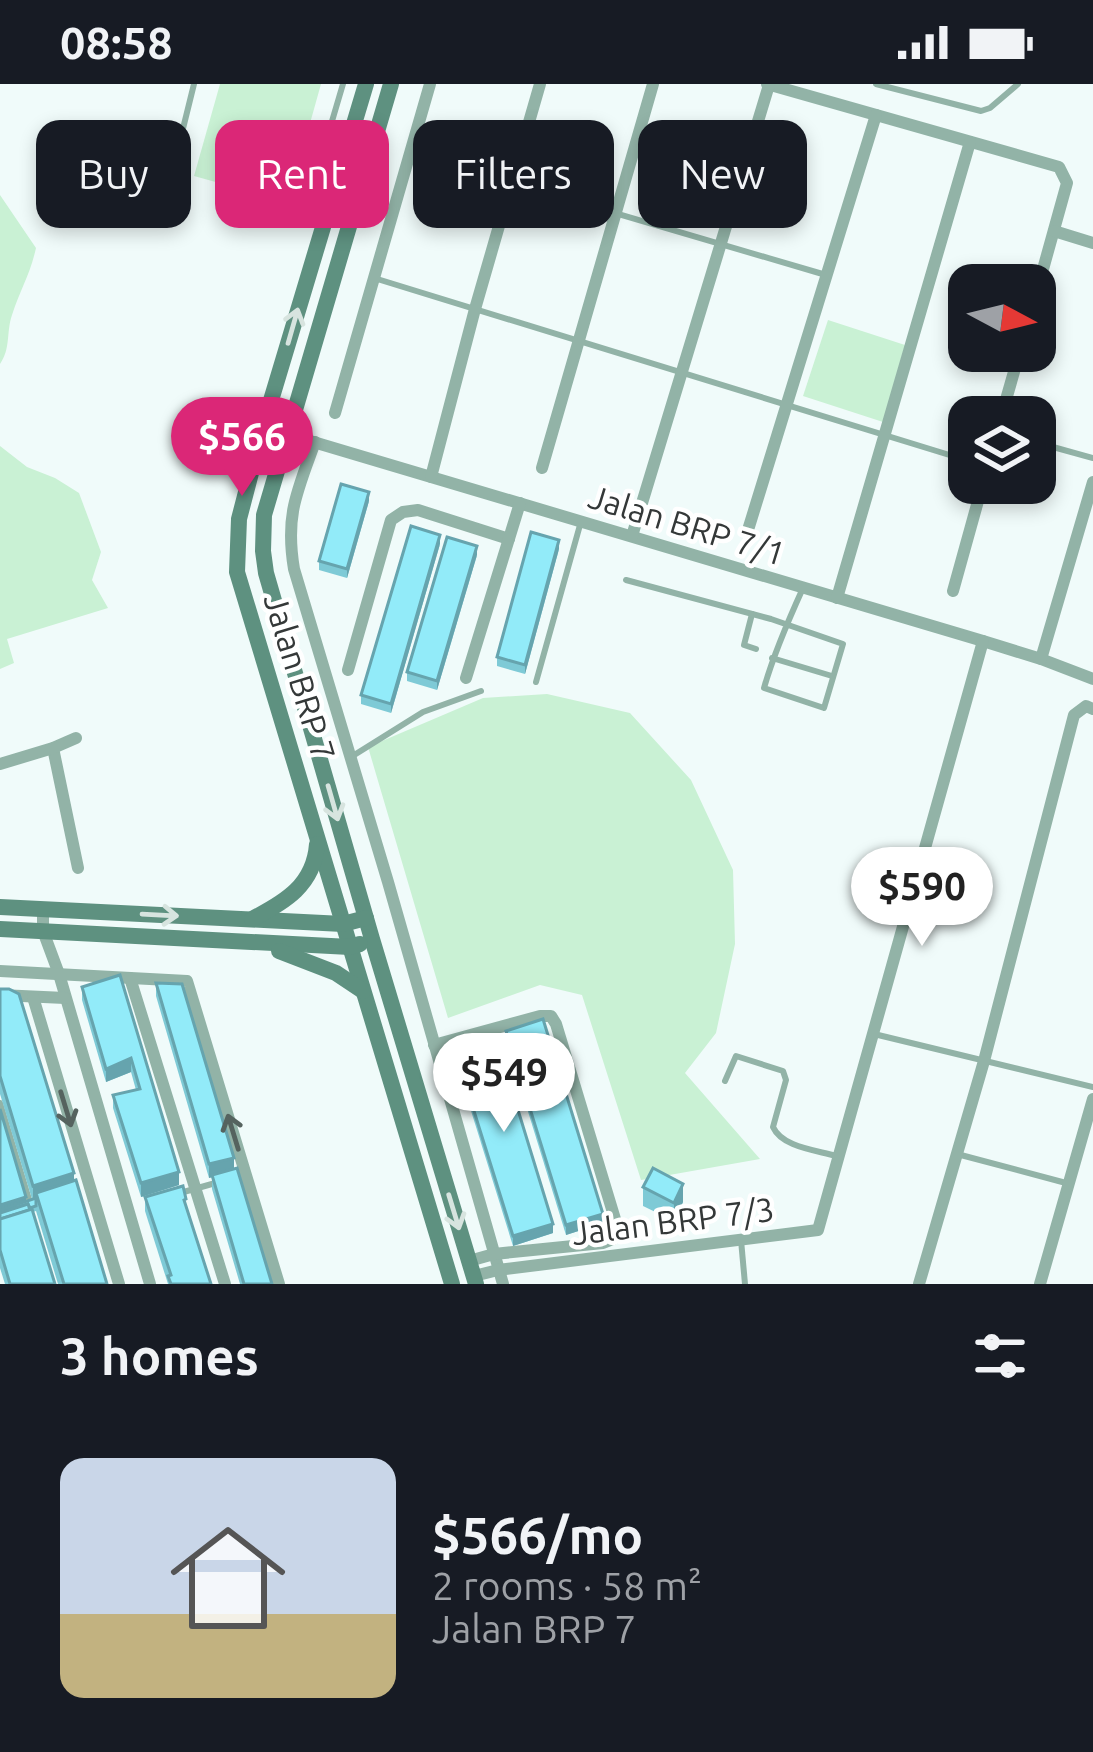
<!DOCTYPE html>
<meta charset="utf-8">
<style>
body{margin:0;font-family:Ubuntu,sans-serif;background:#20242c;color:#f1f3f6;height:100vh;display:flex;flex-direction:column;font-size:45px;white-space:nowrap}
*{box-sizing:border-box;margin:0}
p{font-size:39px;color:#9ea1a6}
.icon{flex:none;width:66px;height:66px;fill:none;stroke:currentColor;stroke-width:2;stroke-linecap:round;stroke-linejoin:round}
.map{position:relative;height:1200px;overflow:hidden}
.panel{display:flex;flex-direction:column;background:#171b24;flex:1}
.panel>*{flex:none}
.banner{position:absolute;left:36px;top:36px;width:1023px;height:108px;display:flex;gap:24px}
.needle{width:78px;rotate:97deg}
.fabs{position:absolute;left:948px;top:180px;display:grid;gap:24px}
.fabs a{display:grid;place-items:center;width:108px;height:108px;border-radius:24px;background:#171b24;box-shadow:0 6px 18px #0003;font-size:60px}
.price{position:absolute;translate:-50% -102px;padding:0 27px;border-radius:42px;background:#fff;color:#222;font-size:39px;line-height:78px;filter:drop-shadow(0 3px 6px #0008)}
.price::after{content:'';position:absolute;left:50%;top:72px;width:36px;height:27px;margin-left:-18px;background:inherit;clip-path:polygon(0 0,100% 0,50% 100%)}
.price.current{background:#db2777;color:#fff}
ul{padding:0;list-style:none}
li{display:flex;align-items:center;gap:36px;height:300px;padding:0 60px}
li+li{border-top:3px solid #363941}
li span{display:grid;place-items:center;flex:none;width:336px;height:240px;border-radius:24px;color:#555}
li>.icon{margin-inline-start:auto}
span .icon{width:144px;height:144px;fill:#fffc;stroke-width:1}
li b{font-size:51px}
h2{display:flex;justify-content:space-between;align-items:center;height:144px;padding:0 60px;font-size:51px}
.chip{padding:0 42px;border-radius:24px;background:#171b24;box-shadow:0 6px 18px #0003;font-size:42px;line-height:108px}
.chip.current{background:#db2777;color:#fff}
.status{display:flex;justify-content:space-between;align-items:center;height:84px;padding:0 60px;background:#171b24;direction:ltr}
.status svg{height:33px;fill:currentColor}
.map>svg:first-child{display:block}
</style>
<div class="status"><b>08:58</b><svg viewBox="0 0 49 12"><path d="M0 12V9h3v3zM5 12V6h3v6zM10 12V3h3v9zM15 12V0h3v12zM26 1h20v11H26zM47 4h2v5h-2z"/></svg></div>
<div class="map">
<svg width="1093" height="1200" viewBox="0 0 1093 1200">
<rect width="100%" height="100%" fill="#f0fbfa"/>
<g fill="#c9f1d4">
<path d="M220,0h101l-33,118 -94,-26z"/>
<path d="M0,111l36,53c-6,27 -16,42 -24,67 -6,18 -1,33 -12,49z"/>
<path d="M828,236l77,25 -22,77 -80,-26z"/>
<path d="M0,362l27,21 28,11 24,15 22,59 -9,28 16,28 -101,31 7,24 -14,6z"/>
<path d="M547,610l83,19 61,67 42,90 2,74 -19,89 -31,40 75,86 -119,21 -59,-185 -42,-10 -92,33 -80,-271 115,-49z"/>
</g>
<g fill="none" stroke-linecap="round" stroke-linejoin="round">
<g stroke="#92b3a7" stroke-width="6">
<path d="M876,0l105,27 9,-3 28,-24"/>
<path d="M410,69l416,122"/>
<path d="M174,81l20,-81"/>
<path d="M322,135l-11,-14 -2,-6 34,-115"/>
<path d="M374,194l595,183"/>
<path d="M1035,358l58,16"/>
<path d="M626,496l145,39 72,25 -19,64 -60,-20c10,-35 24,-67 39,-100"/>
<path d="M752,530l-8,31 12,4"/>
<path d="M772,574l60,18"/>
<path d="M536,598l44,-157"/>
<path d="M351,673l72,-45 58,-21"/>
<path d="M874,950l219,53"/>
<path d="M725,997l11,-25 47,15 3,9 -13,47c9,20 42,23 63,29"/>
<path d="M0,1019l31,103"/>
<path d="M957,1070l109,29"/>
<path d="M180,1109l39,-11"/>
<path d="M741,1156l4,44"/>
</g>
<g stroke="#92b3a7" stroke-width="12">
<path d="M767,0l292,83 8,16 -32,115"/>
<path d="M1054,147l39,12"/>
<path d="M335,329l95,-329"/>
<path d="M1001,333l19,-66"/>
<path d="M263,343l720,214 58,18 52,20"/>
<path d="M315,358c-18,50 -30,73 -21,127l94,313 115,402"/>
<path d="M542,384l111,-384"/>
<path d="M431,393l44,-168 65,-225"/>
<path d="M748,446l128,-415"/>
<path d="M632,452l137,-451"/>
<path d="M953,507l30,-108"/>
<path d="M837,514l133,-456"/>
<path d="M1041,575l52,-177"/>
<path d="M348,586l43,-150 12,-8 15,-2 91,29"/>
<path d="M466,594l54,-175"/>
<path d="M53,664l25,120"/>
<path d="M0,680l53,-16 23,-10"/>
<path d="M43,825v22l16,43 91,310"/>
<path d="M0,887l187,10 92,303"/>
<path d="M130,894l95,306"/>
<path d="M0,911l65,3"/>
<path d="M33,913l86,287"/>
<path d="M434,961l106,-29h11l5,8 62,205 -5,10 -10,4 -109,11 -25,7"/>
<path d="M474,1192l24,-6 320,-40 165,-589"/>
<path d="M919,1200l65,-223 90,-346 12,-9 7,3"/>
<path d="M1040,1200l53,-185"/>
</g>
<g stroke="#5e9180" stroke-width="16">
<path d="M366,0l-103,343 -24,92 -2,53 215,712"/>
<path d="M391,0l-127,431 -1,36 3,22 106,366 104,345"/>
<path d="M0,823l343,17 23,-6"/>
<path d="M252,835c33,-17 62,-34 65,-75"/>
<path d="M0,845l350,18 10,-3"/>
<path d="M279,867l57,22 27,18"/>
</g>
</g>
<g fill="#7ecad6">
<path d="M369,417l-22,77 -28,-8v-9z"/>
<path d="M440,460l-49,169 -30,-9v-9z"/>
<path d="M559,465l-34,125 -28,-8v-9z"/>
<path d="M477,471l-40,135 -30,-9v-9z"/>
<path d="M120,891l59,210 -38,12 -28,-89v-13l23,-5 -5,-18 -25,10 -24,-82v-13z"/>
<path d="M156,899l78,186 38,115h-32l-28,-95v-12l-3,1 -53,-182z"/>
<path d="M0,905l74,192 33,103h-49l-22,-73 -3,1 22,72h-50l-5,-16v-159l26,92 6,-2 -32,-105z"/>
<path d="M506,947l97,192 -37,12 -60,-195z"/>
<path d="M454,963l99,186 -40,13 -59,-190z"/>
<path d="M643,1103l40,15 -9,19 -31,-15z"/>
<path d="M145,1113l41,11 25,76h-43l-23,-73z"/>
</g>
<g fill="#66a4ae">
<path d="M369,408v9l-22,77v-9z"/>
<path d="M440,451v9l-49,169v-9z"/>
<path d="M559,456v9l-34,125v-9z"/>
<path d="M477,462v9l-40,135v-9z"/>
<path d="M131,974v14l-25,10v-13z"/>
<path d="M234,1074v13l-25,7v-14z"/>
<path d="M179,1088v13l-38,12v-14z"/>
<path d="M74,1089v18l-38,2v10l-3,1v-18z"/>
<path d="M683,1100v18l-9,19v-18z"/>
<path d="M26,1113v9l-26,8v-9z"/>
<path d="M603,1130v9l-37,12v-10z"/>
<path d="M553,1140v9l-40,13v-10z"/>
</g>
<g fill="#92ebf9" stroke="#66a4ae" stroke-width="3">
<path d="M341,400l28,8 -22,77 -28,-8z"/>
<path d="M411,442l29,9 -49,169 -30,-9z"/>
<path d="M531,448l28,8 -34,125 -28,-8z"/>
<path d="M447,453l30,9 -40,135 -30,-9z"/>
<path d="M120,891l59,197 -38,11 -28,-88 27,-6 -9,-31 -25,11 -24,-82z"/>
<path d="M156,899l26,1 52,174 -25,6z"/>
<path d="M0,905h9l10,5 55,179 -41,13 -33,-110z"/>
<path d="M543,935l60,195 -37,11 -60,-194z"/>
<path d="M495,951l58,189 -40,12 -59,-189z"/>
<path d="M0,1025l26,88 -26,8z"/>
<path d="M237,1084l35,116h-28l-32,-109z"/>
<path d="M653,1084l30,16 -9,19 -31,-16z"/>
<path d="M76,1096l31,104h-43l-28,-91z"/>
<path d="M183,1102l3,13 -2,1 27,84h-40l-3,-8 3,-1 -26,-78z"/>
<path d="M36,1114v8l-6,2 -2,-4 -28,9v-3z"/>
<path d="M28,1120l2,6 -30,9v-6z"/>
<path d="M32,1125l23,75h-45l-10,-34v-31z"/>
</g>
<defs><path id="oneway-shaft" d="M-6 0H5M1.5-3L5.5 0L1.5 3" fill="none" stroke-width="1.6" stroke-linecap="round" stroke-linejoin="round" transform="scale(3)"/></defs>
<g stroke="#d7e4df">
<use href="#oneway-shaft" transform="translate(293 242) rotate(-74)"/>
<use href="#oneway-shaft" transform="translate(333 719) rotate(74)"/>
<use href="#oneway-shaft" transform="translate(160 831) rotate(3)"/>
<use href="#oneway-shaft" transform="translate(454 1128) rotate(73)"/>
</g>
<g stroke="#55635f">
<use href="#oneway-shaft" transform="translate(66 1025) rotate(73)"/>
<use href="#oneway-shaft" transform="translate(233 1048) rotate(-107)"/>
</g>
<g text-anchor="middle" stroke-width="9" stroke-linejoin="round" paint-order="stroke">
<g font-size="33" fill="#343838" stroke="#fff">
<text transform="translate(687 441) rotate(17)" y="12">Jalan BRP 7/1</text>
<text transform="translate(300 593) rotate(73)" y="12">Jalan BRP 7</text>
<text transform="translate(673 1137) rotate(-7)" y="12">Jalan BRP 7/3</text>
</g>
</g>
</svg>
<div class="fabs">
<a><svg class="needle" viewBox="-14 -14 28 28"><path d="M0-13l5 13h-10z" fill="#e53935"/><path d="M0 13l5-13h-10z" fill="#9ea1a6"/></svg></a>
<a><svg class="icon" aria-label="layers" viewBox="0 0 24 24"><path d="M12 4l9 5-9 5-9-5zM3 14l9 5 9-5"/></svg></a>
</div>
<b class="price current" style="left:242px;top:415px">$566</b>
<b class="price" style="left:922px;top:865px">$590</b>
<b class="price" style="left:504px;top:1051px">$549</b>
<div class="banner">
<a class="chip">Buy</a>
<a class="chip current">Rent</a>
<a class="chip">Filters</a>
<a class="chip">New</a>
</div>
</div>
<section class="panel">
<h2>3 homes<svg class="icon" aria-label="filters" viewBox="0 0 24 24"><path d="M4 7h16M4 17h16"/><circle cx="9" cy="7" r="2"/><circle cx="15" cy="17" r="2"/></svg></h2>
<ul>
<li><span style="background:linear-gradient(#c9d6e8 65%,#c2b280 0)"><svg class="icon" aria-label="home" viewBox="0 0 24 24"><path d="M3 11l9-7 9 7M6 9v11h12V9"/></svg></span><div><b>$566/mo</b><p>2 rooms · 58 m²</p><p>Jalan BRP 7</p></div></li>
</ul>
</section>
